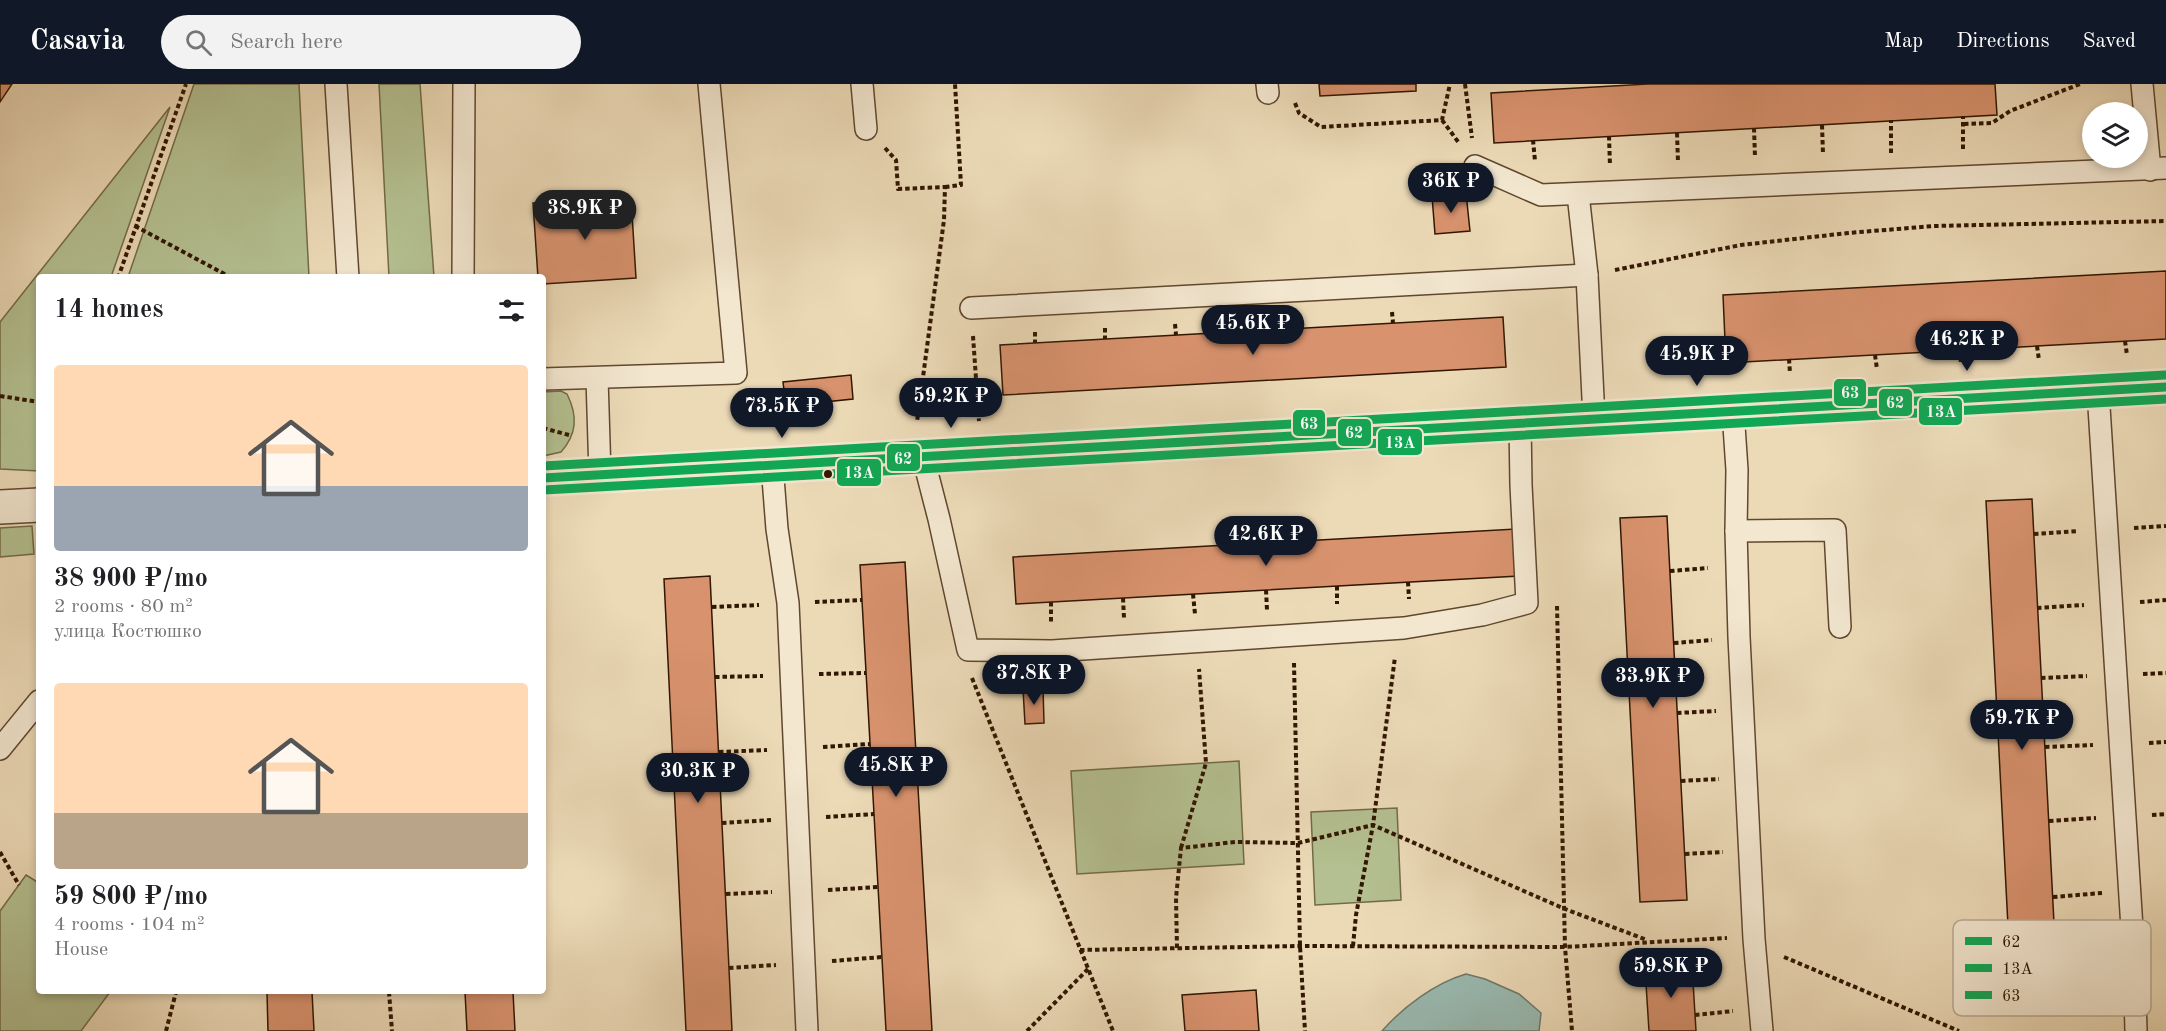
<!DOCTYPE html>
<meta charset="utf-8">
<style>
body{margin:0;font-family:"Old Standard TT",serif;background:#f2f2f2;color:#202124;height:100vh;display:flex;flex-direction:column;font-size:22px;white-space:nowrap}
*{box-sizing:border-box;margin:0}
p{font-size:20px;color:#757577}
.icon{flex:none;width:33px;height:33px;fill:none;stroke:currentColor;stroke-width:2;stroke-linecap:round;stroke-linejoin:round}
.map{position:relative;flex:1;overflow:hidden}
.drawer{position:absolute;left:36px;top:190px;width:510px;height:720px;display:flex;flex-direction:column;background:#fff;border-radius:6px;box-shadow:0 3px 9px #0003}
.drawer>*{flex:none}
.fabs{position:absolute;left:2082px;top:18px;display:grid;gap:12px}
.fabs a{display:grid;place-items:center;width:66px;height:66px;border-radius:50%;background:#fff;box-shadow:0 3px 9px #0003;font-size:30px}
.price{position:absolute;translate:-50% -51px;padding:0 14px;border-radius:21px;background:#111827;color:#fff;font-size:20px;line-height:39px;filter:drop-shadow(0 2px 3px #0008)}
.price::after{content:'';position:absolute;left:50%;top:36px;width:18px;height:14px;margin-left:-9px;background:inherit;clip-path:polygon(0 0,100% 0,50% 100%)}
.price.selected{background:#222;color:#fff}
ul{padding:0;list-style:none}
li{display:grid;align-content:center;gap:12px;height:318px;padding:0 18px}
li span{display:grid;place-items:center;height:186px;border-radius:6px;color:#555}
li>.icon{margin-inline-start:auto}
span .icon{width:108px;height:108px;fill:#fffc;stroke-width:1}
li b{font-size:26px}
h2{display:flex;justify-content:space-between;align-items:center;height:72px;padding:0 18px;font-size:26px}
header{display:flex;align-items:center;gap:36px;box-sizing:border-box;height:84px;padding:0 30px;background:#111827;color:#fff}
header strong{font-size:28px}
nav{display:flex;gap:33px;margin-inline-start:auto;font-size:21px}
.search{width:420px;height:54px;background:#f2f2f2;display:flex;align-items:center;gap:15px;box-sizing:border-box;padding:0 21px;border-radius:33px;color:#757577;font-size:22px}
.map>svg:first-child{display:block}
</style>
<header>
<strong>Casavia</strong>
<div class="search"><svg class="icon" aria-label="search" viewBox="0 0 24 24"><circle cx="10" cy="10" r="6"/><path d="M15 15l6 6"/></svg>Search here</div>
<nav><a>Map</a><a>Directions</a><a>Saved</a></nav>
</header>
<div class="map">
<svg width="2166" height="947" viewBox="0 0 2166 947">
<rect width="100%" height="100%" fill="#ecdab7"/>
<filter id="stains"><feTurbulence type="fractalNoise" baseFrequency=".00333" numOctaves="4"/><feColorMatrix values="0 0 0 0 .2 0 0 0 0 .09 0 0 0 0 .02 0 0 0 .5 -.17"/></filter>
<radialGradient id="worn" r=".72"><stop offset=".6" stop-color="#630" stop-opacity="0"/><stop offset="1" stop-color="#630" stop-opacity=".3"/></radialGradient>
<g fill="#b4c091" stroke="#726b48" stroke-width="1.5">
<path d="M194,0h105l10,193h-181z"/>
<path d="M379,0h41l14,193h-45z"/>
<path d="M170,23l-59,170 -72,1v193l-39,-2v-147z"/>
<path d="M561,307l6,3c11,22 10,40 -6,58l-18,4v-64z"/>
<path d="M32,442l2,28 -34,3v-29z"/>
<path d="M1239,677l5,103 -167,10 -6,-103z"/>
<path d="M1397,724l4,92 -86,5 -4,-93z"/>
<path d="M26,791l13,8v109h71l-29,39h-81v-120z"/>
</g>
<path fill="#99bab1" stroke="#6f786a" stroke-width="1.5" d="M1466,890l19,5 34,15 22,19 -2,18h-157c21,-24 53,-48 84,-57z"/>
<g fill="#d8926e" stroke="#311600" stroke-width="1.5">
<path d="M0,0h12l-12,18z"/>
<path d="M1319,0h97v7l-96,5z"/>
<path d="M1648,0h347l2,31 -503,28 -3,-50z"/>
<path d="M1466,109l4,38 -35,3 -3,-38z"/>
<path d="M631,114l5,80 -93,6v-6h-5l-5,-75z"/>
<path d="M2166,187v68l-440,24 -3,-68z"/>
<path d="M1503,233l3,50 -503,28 -3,-50z"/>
<path d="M851,291l2,24 -67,7 -3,-24z"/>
<path d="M2032,415l26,501 -46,3 -26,-502z"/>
<path d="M1667,432l20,384 -47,2 -20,-384z"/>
<path d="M1516,445l3,47 -503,28 -3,-47z"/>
<path d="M905,478l27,469h-46l-12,-217 -14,-249z"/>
<path d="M710,492l22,455h-46l-22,-452z"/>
<path d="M1043,604l1,35 -19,1 -2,-35z"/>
<path d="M1692,881l4,66h-47l-4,-63z"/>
<path d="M1256,906l3,41h-74l-3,-36z"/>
<path d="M267,908h45l2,39h-46z"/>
<path d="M465,908h48l2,39h-48z"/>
</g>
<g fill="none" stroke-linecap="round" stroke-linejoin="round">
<defs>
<g id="lane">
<path d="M336,0l12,194"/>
<path d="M862,0l4,45"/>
<path d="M1267,0l1,9"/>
<path d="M2142,0l8,86"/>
<path d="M1475,82l66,29 625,-27"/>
<path d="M1578,110l9,81 7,144"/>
<path d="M463,194l1,-194"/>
<path d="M971,224l616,-33"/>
<path d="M597,294l3,97"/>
<path d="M543,295l193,-6 -27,-289"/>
<path d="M2098,307l36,569 2,71"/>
<path d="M1733,327l4,59 -1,61 3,106 15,302 8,92"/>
<path d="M923,373l16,62 29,131 84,1 352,-23 78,-13 45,-12 -6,-118 -1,-62"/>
<path d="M772,381l5,64 11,74 19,428"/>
<path d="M1736,447l99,-1 5,97"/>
<path d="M0,665l39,-48"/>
</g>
<g id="street">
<path d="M543,394l1623,-91"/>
<path d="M0,423l39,-2"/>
</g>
</defs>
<use href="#lane" stroke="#60472e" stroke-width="24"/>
<use href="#street" stroke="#60472e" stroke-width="36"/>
<g stroke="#311600" stroke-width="4" stroke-dasharray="4.5 3" stroke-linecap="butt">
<path d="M1465,0l7,54"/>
<path d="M1295,19l4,10 22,14 121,-7 8,-36"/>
<path d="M1442,36l17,23"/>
<path d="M1964,40l28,-1 18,-12 70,-27"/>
<path d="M1822,41l1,29"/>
<path d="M1754,44l1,29"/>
<path d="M1677,49l1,29"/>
<path d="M1609,52l1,30"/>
<path d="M1533,56l2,21"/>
<path d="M885,64l11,12 2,29 47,-2 -1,33 -27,202"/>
<path d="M1963,65v-33"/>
<path d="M1891,69v-33"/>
<path d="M945,103l16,-2 -6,-101"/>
<path d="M135,142l97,52"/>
<path d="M1615,186l126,-25 107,-12 86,-7 232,-5"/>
<path d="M118,194l68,-194"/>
<path d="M1392,228l1,11"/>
<path d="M1244,236l1,11"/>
<path d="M1175,240l1,11"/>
<path d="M1105,244v11"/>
<path d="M1035,248v11"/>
<path d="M973,252l6,85"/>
<path d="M2125,257l2,14"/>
<path d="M2037,262l2,14"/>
<path d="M1960,266l1,14"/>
<path d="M1875,271l2,14"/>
<path d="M1789,275l1,14"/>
<path d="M0,312l39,6"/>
<path d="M543,344l26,7"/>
<path d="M2134,444l32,-2"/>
<path d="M2034,450l44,-3"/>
<path d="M1670,487l38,-3"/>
<path d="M1408,498l1,17"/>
<path d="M1337,502v18"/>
<path d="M1266,506l1,20"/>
<path d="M1193,510l2,20"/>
<path d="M1123,514l1,20"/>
<path d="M815,518l47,-2"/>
<path d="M1051,518v20"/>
<path d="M2140,518l26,-2"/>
<path d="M1557,522l8,341 7,84"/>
<path d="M712,523l47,-2"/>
<path d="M2037,524l47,-3"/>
<path d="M1674,559l38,-3"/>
<path d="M1294,579l6,283 5,85"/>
<path d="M819,590l47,-1"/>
<path d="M2143,590l23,-1"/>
<path d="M715,593l48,-1"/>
<path d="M972,594l141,353"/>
<path d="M2041,594l46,-2"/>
<path d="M1677,629l39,-2"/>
<path d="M2149,659l17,-1"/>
<path d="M823,663l47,-3"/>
<path d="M2045,663l48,-2"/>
<path d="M719,668l48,-2"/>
<path d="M1681,697l38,-2"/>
<path d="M2152,731l14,-1"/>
<path d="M826,733l48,-3"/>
<path d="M2049,737l47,-3"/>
<path d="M722,739l49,-3"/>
<path d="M1181,764l25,-85 -7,-94"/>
<path d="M0,768l19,33"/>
<path d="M1685,770l38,-2"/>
<path d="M828,806l50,-3"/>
<path d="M726,810l46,-2"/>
<path d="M2053,813l49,-4"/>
<path d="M1353,862l3,-31 17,-90 22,-168"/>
<path d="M1177,864l-1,-50 5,-50 54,-6 63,1 75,-18 192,84 82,31"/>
<path d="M1080,866l220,-4 265,1 162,-9"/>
<path d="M1784,873l175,74"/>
<path d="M832,877l50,-4"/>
<path d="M2057,882l48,-4"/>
<path d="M729,884l47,-3"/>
<path d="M389,908l3,39"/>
<path d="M1695,931l38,-4"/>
<path d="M166,947l10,-39"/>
<path d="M1027,947l61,-62"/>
</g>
<use href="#lane" stroke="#f3e7d0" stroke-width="21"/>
<use href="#street" stroke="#f3e7d0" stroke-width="33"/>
<defs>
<path id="bus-1" d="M543,394l1623,-91"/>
<path id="bus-2" d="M544,406l1622,-91"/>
<path id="bus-3" d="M543,382l1622,-91"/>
</defs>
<use href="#bus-1" stroke="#f3e7d0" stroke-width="14"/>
<use href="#bus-2" stroke="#f3e7d0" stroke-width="14"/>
<use href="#bus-3" stroke="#f3e7d0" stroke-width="14"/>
<use href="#bus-1" stroke="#10a855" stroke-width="9"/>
<use href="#bus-2" stroke="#10a855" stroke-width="9"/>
<use href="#bus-3" stroke="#10a855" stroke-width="9"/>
</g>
<circle fill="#311600" stroke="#f3e7d0" stroke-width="2" cx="828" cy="390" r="5"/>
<rect x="1953" y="836" width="198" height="96" rx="9" fill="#f3e7d0" stroke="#b9a892" stroke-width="1.5"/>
<rect x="1965" y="853" width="27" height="8" fill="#10a855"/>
<rect x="1965" y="880" width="27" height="8" fill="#10a855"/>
<rect x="1965" y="907" width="27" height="8" fill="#10a855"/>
<g font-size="16" fill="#311600">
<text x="2002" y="863">62</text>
<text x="2002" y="890">13А</text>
<text x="2002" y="917">63</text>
</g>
<g stroke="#f3e7d0" stroke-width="2">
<rect x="1833" y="294" width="34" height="29" rx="6" fill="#10a855"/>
<rect x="1878" y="304" width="35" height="29" rx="6" fill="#10a855"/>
<rect x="1918" y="313" width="45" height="29" rx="6" fill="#10a855"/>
<rect x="1292" y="325" width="34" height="28" rx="6" fill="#10a855"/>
<rect x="1337" y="334" width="35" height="29" rx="6" fill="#10a855"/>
<rect x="1377" y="344" width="46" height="28" rx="6" fill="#10a855"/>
<rect x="886" y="359" width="35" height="29" rx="6" fill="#10a855"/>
<rect x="836" y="374" width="46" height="29" rx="6" fill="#10a855"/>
</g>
<g font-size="16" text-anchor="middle" font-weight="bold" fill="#fff">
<text x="1850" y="314">63</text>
<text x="1895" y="324">62</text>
<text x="1941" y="333">13А</text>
<text x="1309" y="345">63</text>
<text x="1354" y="354">62</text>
<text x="1400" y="364">13А</text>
<text x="903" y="380">62</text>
<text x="859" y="394">13А</text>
</g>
<rect width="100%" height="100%" filter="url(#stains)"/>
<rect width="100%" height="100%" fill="url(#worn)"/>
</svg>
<div class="fabs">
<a><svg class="icon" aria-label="layers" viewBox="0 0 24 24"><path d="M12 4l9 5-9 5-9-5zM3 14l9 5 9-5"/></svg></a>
</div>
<b class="price" style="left:1451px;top:130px">36K ₽</b>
<b class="price selected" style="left:585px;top:157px">38.9K ₽</b>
<b class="price" style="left:1253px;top:272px">45.6K ₽</b>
<b class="price" style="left:1967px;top:288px">46.2K ₽</b>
<b class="price" style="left:1697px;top:303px">45.9K ₽</b>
<b class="price" style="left:951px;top:345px">59.2K ₽</b>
<b class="price" style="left:782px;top:355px">73.5K ₽</b>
<b class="price" style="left:1266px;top:483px">42.6K ₽</b>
<b class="price" style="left:1034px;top:622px">37.8K ₽</b>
<b class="price" style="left:1653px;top:625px">33.9K ₽</b>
<b class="price" style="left:2022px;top:667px">59.7K ₽</b>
<b class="price" style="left:896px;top:714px">45.8K ₽</b>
<b class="price" style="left:698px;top:720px">30.3K ₽</b>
<b class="price" style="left:1671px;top:915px">59.8K ₽</b>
<section class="drawer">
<h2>14 homes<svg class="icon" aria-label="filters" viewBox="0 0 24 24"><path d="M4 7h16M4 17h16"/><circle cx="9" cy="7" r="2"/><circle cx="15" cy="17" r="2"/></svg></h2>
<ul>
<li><span style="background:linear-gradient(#ffd9b3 65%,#9aa5b1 0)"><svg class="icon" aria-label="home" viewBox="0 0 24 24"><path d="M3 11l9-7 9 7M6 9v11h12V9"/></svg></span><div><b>38 900 ₽/mo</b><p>2 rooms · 80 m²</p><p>улица Костюшко</p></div></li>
<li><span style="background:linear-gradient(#ffd9b3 70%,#b9a48a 0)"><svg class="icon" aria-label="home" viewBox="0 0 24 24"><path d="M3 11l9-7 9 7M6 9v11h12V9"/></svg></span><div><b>59 800 ₽/mo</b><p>4 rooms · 104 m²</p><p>House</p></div></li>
</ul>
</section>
</div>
